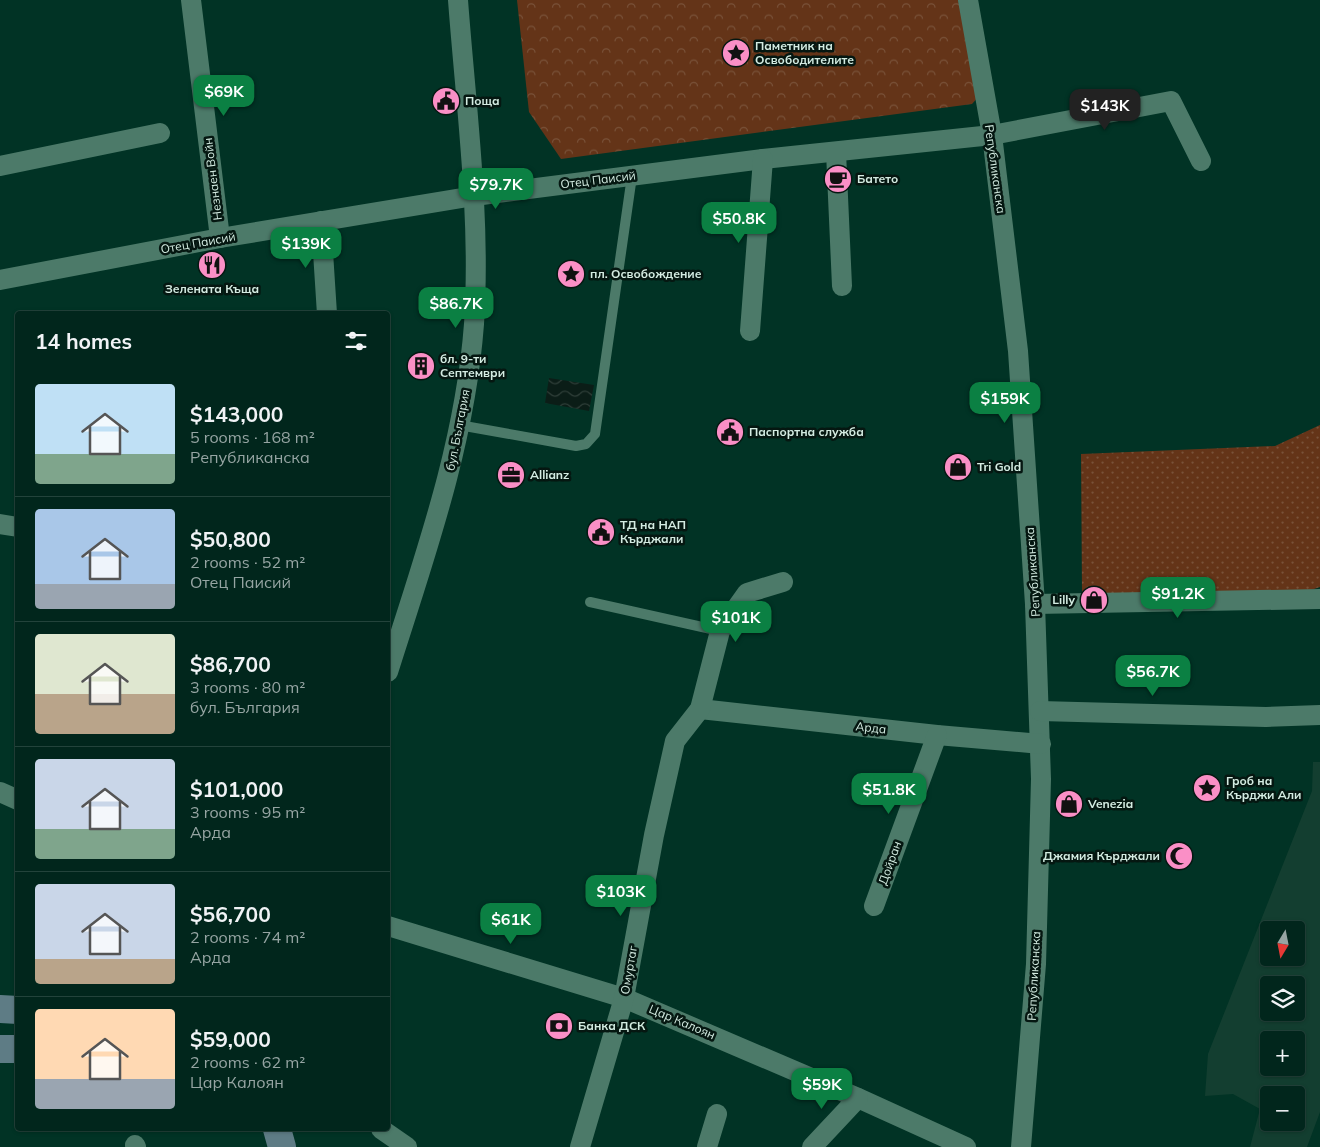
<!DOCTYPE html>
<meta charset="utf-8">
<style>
body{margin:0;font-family:Mulish,sans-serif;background:#0f3229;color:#f1f3f6;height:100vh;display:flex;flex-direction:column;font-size:19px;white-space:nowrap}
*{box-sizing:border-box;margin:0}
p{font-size:16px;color:#96a5a3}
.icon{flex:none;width:28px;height:28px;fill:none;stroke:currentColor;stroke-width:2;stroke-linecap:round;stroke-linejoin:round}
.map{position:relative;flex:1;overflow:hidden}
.sheet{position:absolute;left:15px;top:311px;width:375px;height:820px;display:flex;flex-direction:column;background:#01261c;border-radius:5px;box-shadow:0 1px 4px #0004,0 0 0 1px #23433b}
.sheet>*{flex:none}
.needle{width:32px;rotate:190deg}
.tools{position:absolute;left:1260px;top:921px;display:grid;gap:10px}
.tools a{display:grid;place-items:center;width:45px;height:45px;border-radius:5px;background:#01261c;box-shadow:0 1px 4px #0004,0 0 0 1px #23433b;font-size:25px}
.price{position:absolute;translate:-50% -42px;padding:0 11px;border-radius:10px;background:#0b8043;color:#fff;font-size:16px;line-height:32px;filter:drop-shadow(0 1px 2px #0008)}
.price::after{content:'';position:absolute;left:50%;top:30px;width:15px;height:11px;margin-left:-8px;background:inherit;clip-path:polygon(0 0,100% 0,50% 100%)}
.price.current{background:#222;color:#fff}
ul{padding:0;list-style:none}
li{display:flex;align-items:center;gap:15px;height:125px;padding:0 20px}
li+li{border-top:1px solid #23433b}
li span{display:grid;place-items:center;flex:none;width:140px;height:100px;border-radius:5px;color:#555}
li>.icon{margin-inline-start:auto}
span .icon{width:60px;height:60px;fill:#fffc;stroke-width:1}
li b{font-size:21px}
h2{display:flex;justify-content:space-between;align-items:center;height:60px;padding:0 20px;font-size:21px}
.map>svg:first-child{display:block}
</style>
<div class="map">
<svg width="1320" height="1147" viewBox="0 0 1320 1147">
<defs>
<pattern id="park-crowns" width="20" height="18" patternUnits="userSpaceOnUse" patternTransform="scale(1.25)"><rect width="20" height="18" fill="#643418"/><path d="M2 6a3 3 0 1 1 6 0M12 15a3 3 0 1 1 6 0" fill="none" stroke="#795239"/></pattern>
<pattern id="garden-dots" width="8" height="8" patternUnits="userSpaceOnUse" patternTransform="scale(1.25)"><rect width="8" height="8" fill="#643418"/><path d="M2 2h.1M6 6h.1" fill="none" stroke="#795239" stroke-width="1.8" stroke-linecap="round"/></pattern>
<pattern id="water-waves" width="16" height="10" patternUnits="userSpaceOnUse" patternTransform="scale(1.25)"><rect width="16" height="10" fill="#0b1d17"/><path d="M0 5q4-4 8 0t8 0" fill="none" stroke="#2e3e38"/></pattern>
</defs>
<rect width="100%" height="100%" fill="#013325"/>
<path fill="#133e30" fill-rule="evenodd" d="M1313,762h7v350l-13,35h-57l10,-38 -27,-15 -28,2 3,-42 104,-263zM1269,930h27v28h-27zM1269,985h27v27h-27zM1269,1040h27v28h-27zM1269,1095h27v27h-27z"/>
<path fill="url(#park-crowns)" d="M517,0h460l15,81 -20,23 -411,55 -32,-47z"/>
<path fill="url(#garden-dots)" d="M1320,425v162l-9,3 -229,4 -1,-140 194,-8z"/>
<path fill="url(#water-waves)" d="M549,378l45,7 -5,26 -44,-8z"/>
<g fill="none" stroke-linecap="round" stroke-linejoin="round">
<g stroke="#4c7a69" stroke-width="10">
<path d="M459,425l117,21 10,-2 9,-10 37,-258"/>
<path d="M590,602l130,29"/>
</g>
<g stroke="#4c7a69" stroke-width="20">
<path d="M191,0l29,238"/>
<path d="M968,0l24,135 26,216 17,253 6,175 -5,185 -15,183"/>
<path d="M836,152l6,134"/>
<path d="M0,166l160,-33"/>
<path d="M321,221l6,93"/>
<path d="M0,280l220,-42 254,-42 289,-37 229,-24 179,-34 30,60"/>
<path d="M750,331l13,-172"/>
<path d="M0,524l18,3"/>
<path d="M1035,604l285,-5"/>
<path d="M388,672c36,-114 77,-227 86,-348 7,-107 -8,-217 -16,-324"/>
<path d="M700,709l237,26 104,9"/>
<path d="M1040,711l226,6 54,-2"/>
<path d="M0,792l18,8"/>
<path d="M874,906l63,-171"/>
<path d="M388,926l236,72 234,100 108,49"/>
<path d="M381,1129l26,18"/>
<path d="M135,1145l1,2"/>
<path d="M580,1147l44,-149 30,-163 21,-94 25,-32 20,-78 27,-38 36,-11"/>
<path d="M707,1147l10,-33"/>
<path d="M812,1147l46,-49"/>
</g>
<g stroke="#5e7c85" stroke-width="28">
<path d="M0,1009l18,1"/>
<path d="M0,1049h18"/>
<path d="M277,1129l5,18"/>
</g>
</g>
<defs>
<symbol id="sight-disc" viewBox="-11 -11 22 22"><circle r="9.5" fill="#fa8fc6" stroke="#051711"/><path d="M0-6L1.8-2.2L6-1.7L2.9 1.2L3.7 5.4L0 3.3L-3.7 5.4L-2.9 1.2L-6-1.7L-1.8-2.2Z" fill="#111"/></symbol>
<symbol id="civic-disc" viewBox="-11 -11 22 22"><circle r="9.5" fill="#fa8fc6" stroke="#051711"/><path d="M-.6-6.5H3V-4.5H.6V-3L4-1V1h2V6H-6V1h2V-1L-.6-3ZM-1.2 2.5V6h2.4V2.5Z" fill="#111"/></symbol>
<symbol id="cafe-disc" viewBox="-11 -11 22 22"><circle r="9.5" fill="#fa8fc6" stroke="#051711"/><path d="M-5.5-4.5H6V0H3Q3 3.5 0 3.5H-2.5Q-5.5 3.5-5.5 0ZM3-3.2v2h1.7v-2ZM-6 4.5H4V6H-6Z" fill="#111"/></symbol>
<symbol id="restaurant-disc" viewBox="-11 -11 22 22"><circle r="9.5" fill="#fa8fc6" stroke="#051711"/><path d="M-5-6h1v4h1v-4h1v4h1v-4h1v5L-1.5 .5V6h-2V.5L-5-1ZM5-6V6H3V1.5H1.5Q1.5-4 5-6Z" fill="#111"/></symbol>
<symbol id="building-disc" viewBox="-11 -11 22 22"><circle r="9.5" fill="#fa8fc6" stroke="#051711"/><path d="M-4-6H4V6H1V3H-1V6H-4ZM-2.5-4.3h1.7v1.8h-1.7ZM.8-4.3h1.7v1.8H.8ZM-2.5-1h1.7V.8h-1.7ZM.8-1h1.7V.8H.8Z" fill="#111"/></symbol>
<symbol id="shop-disc" viewBox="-11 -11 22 22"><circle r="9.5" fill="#fa8fc6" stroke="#051711"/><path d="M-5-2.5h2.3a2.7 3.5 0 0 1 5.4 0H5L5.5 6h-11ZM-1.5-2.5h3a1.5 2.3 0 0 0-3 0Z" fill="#111"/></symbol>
<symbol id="office-disc" viewBox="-11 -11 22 22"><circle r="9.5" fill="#fa8fc6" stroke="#051711"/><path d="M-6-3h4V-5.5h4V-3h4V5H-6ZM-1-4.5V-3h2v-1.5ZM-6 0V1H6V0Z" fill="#111"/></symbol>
<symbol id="mosque-disc" viewBox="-11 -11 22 22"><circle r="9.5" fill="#fa8fc6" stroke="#051711"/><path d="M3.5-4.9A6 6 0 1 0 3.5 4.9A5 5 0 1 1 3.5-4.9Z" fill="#111"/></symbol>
<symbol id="bank-disc" viewBox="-11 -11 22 22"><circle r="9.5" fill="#fa8fc6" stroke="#051711"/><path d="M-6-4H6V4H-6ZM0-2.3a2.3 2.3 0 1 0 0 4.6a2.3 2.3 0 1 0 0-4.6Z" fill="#111"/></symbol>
</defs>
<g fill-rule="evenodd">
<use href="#sight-disc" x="720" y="37" width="32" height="32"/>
<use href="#civic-disc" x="430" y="85" width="32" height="32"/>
<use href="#cafe-disc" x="822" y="163" width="32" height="32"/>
<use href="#restaurant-disc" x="196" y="249" width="32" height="32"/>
<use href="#sight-disc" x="555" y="258" width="32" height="32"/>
<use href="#building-disc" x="405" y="350" width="32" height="32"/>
<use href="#civic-disc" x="714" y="416" width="32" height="32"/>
<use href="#shop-disc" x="942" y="451" width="32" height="32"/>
<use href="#office-disc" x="495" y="459" width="32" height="32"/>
<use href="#civic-disc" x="585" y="516" width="32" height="32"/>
<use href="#shop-disc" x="1078" y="584" width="32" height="32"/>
<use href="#sight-disc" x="1191" y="772" width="32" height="32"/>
<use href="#shop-disc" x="1053" y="788" width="32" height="32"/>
<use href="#mosque-disc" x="1163" y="840" width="32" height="32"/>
<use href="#bank-disc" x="543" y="1010" width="32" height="32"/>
</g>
<g text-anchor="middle" stroke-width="5" stroke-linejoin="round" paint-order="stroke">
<g font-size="12" font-weight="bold" fill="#d4ece2" stroke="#051711" text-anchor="start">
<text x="755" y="50">Паметник на<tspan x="755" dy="14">Освободителите</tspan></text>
<text x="465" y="105">Поща</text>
<text x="857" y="183">Батето</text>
<text x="590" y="278">пл. Освобождение</text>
<text x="212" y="293" text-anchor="middle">Зелената Къща</text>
<text x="440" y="363">бл. 9-ти<tspan x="440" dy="14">Септември</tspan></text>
<text x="749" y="436">Паспортна служба</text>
<text x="977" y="471">Tri Gold</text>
<text x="530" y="479">Allianz</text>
<text x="620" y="529">ТД на НАП<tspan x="620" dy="14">Кърджали</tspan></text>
<text x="1075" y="604" text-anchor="end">Lilly</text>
<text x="1226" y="785">Гроб на<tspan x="1226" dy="14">Кърджи Али</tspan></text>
<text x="1088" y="808">Venezia</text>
<text x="1160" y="860" text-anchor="end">Джамия Кърджали</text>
<text x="578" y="1030">Банка ДСК</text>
</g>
<g font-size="12" fill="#d4ece2" stroke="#051711">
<text transform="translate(995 169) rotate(82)" y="4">Републиканска</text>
<text transform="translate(213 179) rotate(-97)" y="4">Незнаен Войн</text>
<text transform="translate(598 180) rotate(-7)" y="4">Отец Паисий</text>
<text transform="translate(198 243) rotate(-10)" y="4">Отец Паисий</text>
<text transform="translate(458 430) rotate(-79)" y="4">бул. България</text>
<text transform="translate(1033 572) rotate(-94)" y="4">Републиканска</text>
<text transform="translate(871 728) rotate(6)" y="4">Арда</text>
<text transform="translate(890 863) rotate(-70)" y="4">Дойран</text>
<text transform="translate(629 970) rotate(-80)" y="4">Омуртаг</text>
<text transform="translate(1034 976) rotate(-87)" y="4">Републиканска</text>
<text transform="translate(682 1022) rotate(23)" y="4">Цар Калоян</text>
</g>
</g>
</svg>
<div class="tools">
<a><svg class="needle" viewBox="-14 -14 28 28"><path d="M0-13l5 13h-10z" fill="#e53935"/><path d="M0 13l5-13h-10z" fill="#96a5a3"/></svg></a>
<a><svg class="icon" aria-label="layers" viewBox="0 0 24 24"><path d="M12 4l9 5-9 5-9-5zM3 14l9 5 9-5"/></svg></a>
<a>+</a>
<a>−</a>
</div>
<b class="price" style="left:224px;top:117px">$69K</b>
<b class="price current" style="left:1105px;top:131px">$143K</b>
<b class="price" style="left:496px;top:210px">$79.7K</b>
<b class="price" style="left:739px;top:244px">$50.8K</b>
<b class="price" style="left:306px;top:269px">$139K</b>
<b class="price" style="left:456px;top:329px">$86.7K</b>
<b class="price" style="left:1005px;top:424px">$159K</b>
<b class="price" style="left:1178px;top:619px">$91.2K</b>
<b class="price" style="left:736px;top:643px">$101K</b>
<b class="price" style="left:1153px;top:697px">$56.7K</b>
<b class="price" style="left:889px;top:815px">$51.8K</b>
<b class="price" style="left:621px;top:917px">$103K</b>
<b class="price" style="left:511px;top:945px">$61K</b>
<b class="price" style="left:822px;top:1110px">$59K</b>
<section class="sheet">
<h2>14 homes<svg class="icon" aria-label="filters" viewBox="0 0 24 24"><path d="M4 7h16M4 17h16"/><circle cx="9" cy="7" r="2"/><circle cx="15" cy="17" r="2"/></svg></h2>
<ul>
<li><span style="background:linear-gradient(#bfe0f5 70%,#7fa58c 0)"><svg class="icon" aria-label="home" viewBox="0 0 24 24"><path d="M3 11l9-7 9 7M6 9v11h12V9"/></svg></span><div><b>$143,000</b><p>5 rooms · 168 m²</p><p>Републиканска</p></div></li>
<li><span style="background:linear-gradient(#a9c7e8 75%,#9aa5b1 0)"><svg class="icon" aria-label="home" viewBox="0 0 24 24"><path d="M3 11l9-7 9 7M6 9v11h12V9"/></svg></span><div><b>$50,800</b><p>2 rooms · 52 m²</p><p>Отец Паисий</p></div></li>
<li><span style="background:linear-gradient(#dfe7d0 60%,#b9a48a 0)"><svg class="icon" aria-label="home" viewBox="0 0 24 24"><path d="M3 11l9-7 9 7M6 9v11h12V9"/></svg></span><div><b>$86,700</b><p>3 rooms · 80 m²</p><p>бул. България</p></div></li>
<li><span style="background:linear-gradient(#c9d6e8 70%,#7fa58c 0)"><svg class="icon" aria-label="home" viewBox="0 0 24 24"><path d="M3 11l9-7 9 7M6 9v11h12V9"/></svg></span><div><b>$101,000</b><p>3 rooms · 95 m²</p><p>Арда</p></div></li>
<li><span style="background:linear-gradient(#c9d6e8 75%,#b9a48a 0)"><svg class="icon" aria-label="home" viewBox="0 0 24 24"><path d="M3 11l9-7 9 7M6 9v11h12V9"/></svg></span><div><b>$56,700</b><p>2 rooms · 74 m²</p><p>Арда</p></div></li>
<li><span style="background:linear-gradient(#ffd9b3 70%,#9aa5b1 0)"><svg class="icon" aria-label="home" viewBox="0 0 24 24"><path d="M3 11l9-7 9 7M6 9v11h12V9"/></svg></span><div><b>$59,000</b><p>2 rooms · 62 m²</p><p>Цар Калоян</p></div></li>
</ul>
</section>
</div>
